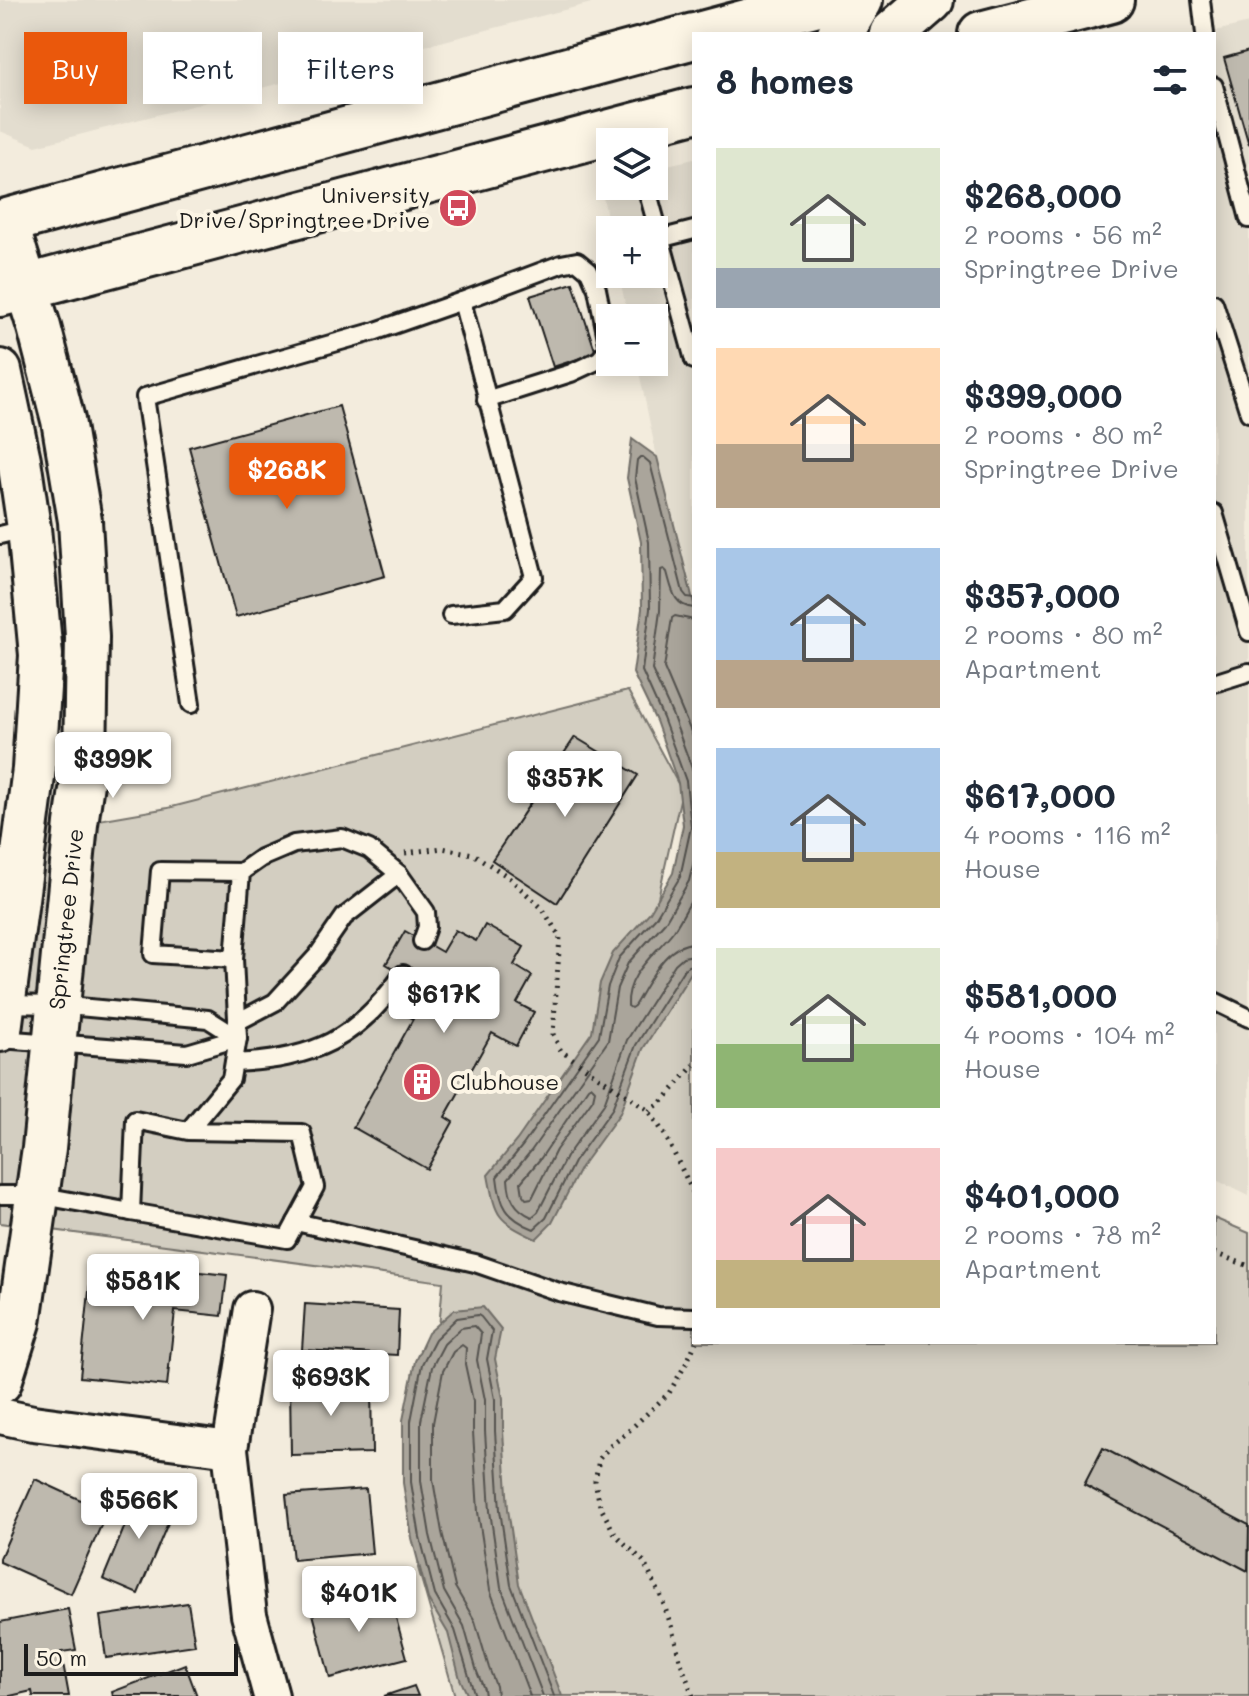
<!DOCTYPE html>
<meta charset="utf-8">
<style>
body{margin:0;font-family:Mali,sans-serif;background:#f2f2f3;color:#1f2937;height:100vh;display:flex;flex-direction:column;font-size:30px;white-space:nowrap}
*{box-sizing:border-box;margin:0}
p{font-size:26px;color:#747a83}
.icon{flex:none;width:44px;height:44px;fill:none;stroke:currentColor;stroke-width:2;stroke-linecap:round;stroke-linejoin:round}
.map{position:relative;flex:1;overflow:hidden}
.details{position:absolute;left:692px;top:32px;width:524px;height:1312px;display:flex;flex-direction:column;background:#fff;border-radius:0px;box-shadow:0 4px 20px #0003}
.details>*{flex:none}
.guide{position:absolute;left:24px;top:32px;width:548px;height:72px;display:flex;gap:16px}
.buttons{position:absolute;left:596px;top:128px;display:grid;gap:16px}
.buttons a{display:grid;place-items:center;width:72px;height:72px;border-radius:0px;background:#fff;box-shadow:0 4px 20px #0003;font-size:40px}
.scale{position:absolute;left:24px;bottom:20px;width:214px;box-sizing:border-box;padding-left:8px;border:4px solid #1c1c1c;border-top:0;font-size:22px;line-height:28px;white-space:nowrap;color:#1c1c1c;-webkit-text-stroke:6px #fcf5e5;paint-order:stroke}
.price{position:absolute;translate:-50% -68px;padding:0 18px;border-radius:8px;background:#fff;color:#222;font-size:26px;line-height:52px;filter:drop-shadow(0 2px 4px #0008)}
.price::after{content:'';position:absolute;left:50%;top:48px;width:24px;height:18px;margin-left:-12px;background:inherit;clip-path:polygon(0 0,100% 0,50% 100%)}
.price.current{background:#ea580c;color:#fff}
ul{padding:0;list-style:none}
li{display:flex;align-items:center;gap:24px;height:200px;padding:0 24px}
li span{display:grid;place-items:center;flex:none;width:224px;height:160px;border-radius:0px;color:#555}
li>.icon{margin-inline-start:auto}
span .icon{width:96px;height:96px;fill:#fffc;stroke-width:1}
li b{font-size:34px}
h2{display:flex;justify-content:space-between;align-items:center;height:96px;padding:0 24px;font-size:34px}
.chip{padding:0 28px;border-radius:0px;background:#fff;box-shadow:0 4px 20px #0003;font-size:28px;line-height:72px}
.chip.current{background:#ea580c;color:#fff}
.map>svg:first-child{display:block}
</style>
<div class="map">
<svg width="1249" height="1696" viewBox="0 0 1249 1696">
<rect width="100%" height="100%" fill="#f3ecdd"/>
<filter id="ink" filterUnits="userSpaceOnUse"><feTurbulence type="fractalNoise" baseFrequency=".0125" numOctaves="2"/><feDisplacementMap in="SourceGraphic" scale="16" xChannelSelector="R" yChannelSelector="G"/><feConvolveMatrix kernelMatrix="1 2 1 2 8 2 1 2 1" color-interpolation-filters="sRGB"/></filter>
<g filter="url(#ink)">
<g fill="#e3ddcf">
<path d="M0,0h603l-567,146 -36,-15z"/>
<path d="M1249,23v1173l-35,-17v-1145h-11z"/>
<path d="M694,159v475l-57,-272h17v-44h-26l-9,-44h35v-44h-44v1l-10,-49 10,-3v7h44v-18z"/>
</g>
<path fill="#d3cec1" stroke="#78756e" stroke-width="2" d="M628,691l54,100 -24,107 36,36v408h520v-124l35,15v463h-794l-37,-128 25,-286 -443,-59v-386l168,-29z"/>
<g fill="#aaa59b" stroke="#716e68" stroke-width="2">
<path d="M632,439l25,18 37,147v364l-51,81 -23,64 -39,54 -29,56 -16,16c-40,-19 -40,-22 -48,-64l29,-35 75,-108 8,-49 13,-30 37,-41 23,-39 10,-48 -5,-42 -22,-62 -23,-48 9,-64 -1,-67 -14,-64z"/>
<path d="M483,1307l18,22 -6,30 8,39v33l5,78 11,75 43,112h-94l-8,-17 -12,-46 -20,-34 -16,-61 -9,-55v-63l12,-59 13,-28 26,-23z"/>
</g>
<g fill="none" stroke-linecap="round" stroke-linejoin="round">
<g stroke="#55534f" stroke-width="2">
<path d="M694,598l-7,-1 -4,-5 -33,-129 -7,-6h-3l-3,3 -2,18 14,64 1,67 -8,62 21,47 23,63 5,46 -11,50 -24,40 -37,41 -11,28 -9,50 -76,109 -26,32c3,28 9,41 37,52l12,-11 28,-56 38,-53 24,-64 48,-76 4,-3 6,-1"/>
<path d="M694,608c-21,-2 -22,-19 -27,-36l-3,-3 -3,1 -1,41 -8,59 20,44 22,60"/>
<path d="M694,620l-19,-4 -3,2 -8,50 30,71"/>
<path d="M694,861l-5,20 -24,41 -37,41 -11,25 -9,53 -77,110 -23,28c1,18 6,30 24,38l6,-5 28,-55 38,-53 23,-64 48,-76 8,-7 11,-2"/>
<path d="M694,896c-7,11 -13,24 -20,34 -18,24 -48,43 -46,76l3,2 3,-2c15,-23 30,-62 60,-63"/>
<path d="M591,1086l4,4 -2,9 -37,51 -24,48 -6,1 -3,-4 -2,-13 20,-24 47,-70z"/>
<path d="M475,1696l-20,-66 -20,-35 -15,-58 -9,-55v-61l11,-57 13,-25 22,-21 21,-3 3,2 11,14 -5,28 8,40v32l5,79 11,75 43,111"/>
<path d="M485,1696l-1,-7 -7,-17 -13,-46 -20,-35 -14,-56 -9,-54v-60l11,-54 12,-23 17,-16 13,-2 7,8 -4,26 8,40v31l5,80 11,76 42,109"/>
<path d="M497,1696l-1,-10 -7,-18 -14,-47 -20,-34 -13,-55 -9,-52v-57l10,-52 10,-19 9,-7 4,3 -1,16 8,37v31l5,80 12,78 40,106"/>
</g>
</g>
<g fill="#beb9ae" stroke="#1c1c1c" stroke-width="2">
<path d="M1249,51v94l-25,-87z"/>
<path d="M573,283l23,70 -43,14 -23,-71z"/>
<path d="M339,406l46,170 -149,41 -47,-170z"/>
<path d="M575,737l63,38 -81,128 -65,-43z"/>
<path d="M485,925l39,22 -10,18 18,11 -15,27 17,9 -18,34 -24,-13 -47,84 8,5 -26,47 -74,-42 60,-108 -11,-6 17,-30 -33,-19 19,-33 37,21 13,-22 21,11z"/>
<path d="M135,1265l92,10 -5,41 -47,-5 -8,75 -87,-9 10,-95 42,4z"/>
<path d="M305,1304l94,6 -2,45 -95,-5z"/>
<path d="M371,1381l1,72 -81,2 -1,-72z"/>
<path d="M1103,1448l146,77 -1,46 -164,-86z"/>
<path d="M35,1479l72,33 -36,82 -71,-32v-4z"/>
<path d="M140,1489l36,15 -38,90 -35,-15z"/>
<path d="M366,1489l6,64 -79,7 -7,-65z"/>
<path d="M388,1589l19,69 -77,20 -18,-68z"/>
<path d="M188,1603l7,42 -89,13 -6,-42z"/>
<path d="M68,1609l8,41 -15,2 8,44h-36l-1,-5 -22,5h-10v-74z"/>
<path d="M185,1664l12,32h-84l-1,-4z"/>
<path d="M414,1686l4,10h-34z"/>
</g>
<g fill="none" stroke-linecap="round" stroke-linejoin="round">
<defs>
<g id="service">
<path d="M1201,0l4,34"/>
<path d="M1214,86l35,133"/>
<path d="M646,186l48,174"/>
<path d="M659,239l35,-9"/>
<path d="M462,301l99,-37 16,-3 12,10 8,18 12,59 -10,12 -28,13 -85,27"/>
<path d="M1214,303l35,110"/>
<path d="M1214,513l35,119"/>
<path d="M0,535l29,-7"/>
<path d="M1214,683l35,-11"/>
<path d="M191,704l-46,-307 231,-66 86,-30 72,276 -29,32 -54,6"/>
<path d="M241,872l-81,-1 -7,83 81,5 7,-87 20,-14 33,-14 48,-6 27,11 30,25 27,38 1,15 -5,14"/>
<path d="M1214,1001l35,17"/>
<path d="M6,1004l51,1 151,14 30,19"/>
<path d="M237,1022l38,-20 42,-46 27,-39 55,-43"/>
<path d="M0,1039l187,14 51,-15"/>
<path d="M234,1063c80,-4 122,-23 169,-89"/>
<path d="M188,1131l-53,-11 -4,92 156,27 28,-52 -13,-54 -114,-2 43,-52 7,-41 -4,-79"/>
<path d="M0,1195h38l93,17"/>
<path d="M296,1222l179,41 84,29 99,24 36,1"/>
</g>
<g id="minor">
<path d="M252,1309l-22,140 19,166 22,81"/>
<path d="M0,1416l33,7 197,26"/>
</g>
<g id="tertiary">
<path d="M0,371l19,89 10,68 12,127 -7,114 -34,261"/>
<path d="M0,1382l19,-60 25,-174 32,-324 9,-61 2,-126 -7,-116 -17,-101 -24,-93 -33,-105"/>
</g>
<g id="primary">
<path d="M702,34l127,-34"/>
<path d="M840,34l20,-34"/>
<path d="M892,34l39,-34"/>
<path d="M981,34l130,-34"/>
<path d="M0,223l694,-187"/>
<path d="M0,294l694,-184"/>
</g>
</defs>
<use href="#service" stroke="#1c1c1c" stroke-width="22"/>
<use href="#minor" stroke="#1c1c1c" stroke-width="40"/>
<use href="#tertiary" stroke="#1c1c1c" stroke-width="48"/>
<use href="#primary" stroke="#1c1c1c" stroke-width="50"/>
<g stroke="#1c1c1c" stroke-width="5" stroke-dasharray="2 6" stroke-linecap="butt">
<path d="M405,853l37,-5 31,6 34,22 35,32 18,29 -7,97 8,17 88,60 16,24 29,59"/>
<path d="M649,1111l13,-9 32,-37"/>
<path d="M1214,1253l35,13"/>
<path d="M693,1696l-12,-33 -10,-38 -11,-31 -17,-33 -28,-27 -15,-28 -5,-25 4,-22 11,-13 12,-9 47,-44 18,-31 9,-20"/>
</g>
<use href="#service" stroke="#fcf5e5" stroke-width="16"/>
<use href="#minor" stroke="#fcf5e5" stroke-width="34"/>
<use href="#tertiary" stroke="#fcf5e5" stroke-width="42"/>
<use href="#primary" stroke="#fcf5e5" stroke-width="44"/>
</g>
</g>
<defs>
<symbol id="bus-disc" viewBox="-11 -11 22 22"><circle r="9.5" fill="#d1495b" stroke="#fcf5e5"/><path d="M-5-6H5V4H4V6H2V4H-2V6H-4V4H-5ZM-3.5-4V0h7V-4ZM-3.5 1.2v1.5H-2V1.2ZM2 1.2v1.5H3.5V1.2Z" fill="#fff"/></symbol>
<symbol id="building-disc" viewBox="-11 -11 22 22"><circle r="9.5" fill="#d1495b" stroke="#fcf5e5"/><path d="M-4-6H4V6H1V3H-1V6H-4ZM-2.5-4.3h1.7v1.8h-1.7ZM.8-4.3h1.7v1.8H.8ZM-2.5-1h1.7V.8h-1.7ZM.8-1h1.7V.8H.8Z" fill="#fff"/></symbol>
</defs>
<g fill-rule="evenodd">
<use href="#bus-disc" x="436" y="186" width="44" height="44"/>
<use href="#building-disc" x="400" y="1060" width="44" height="44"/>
</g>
<g text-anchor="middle" stroke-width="8" stroke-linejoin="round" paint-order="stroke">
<g font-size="22" fill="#1c1c1c" stroke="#fcf5e5" text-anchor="end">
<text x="430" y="203">University<tspan x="430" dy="25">Drive/Springtree Drive</tspan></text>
<text x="450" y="1090" text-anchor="start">Clubhouse</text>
</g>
<g font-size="22" fill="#1c1c1c" stroke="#fcf5e5">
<text transform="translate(66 919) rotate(-84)" y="8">Springtree Drive</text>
</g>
</g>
</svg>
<div class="buttons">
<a><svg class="icon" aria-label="layers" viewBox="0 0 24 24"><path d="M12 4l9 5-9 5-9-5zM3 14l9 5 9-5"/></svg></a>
<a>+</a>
<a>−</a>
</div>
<div class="scale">50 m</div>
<b class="price current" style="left:287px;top:511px">$268K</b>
<b class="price" style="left:113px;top:800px">$399K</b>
<b class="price" style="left:565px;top:819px">$357K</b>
<b class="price" style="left:444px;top:1035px">$617K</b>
<b class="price" style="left:143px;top:1322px">$581K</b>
<b class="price" style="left:331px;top:1418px">$693K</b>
<b class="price" style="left:139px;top:1541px">$566K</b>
<b class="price" style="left:359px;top:1634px">$401K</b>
<div class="guide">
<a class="chip current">Buy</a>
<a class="chip">Rent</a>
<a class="chip">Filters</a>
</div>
<section class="details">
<h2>8 homes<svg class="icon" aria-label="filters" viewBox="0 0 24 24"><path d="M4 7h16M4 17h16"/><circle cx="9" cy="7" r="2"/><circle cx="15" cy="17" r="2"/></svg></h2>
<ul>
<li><span style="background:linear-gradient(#dfe7d0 75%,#9aa5b1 0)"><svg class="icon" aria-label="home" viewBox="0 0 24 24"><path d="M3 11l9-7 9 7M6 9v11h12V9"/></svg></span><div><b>$268,000</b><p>2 rooms · 56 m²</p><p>Springtree Drive</p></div></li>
<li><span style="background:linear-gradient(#ffd9b3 60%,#b9a48a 0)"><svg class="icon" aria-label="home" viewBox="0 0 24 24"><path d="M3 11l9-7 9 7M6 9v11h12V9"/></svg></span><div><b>$399,000</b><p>2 rooms · 80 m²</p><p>Springtree Drive</p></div></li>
<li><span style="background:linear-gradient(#a9c7e8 70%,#b9a48a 0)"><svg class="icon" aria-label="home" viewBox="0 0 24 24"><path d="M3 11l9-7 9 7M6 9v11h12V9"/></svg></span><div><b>$357,000</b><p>2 rooms · 80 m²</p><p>Apartment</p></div></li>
<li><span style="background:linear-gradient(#a9c7e8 65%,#c2b280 0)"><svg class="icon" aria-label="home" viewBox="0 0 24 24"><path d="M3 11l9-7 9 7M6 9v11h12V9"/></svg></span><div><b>$617,000</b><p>4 rooms · 116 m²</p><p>House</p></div></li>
<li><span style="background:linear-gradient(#dfe7d0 60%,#8fb573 0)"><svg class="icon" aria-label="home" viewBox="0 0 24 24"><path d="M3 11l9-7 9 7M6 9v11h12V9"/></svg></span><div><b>$581,000</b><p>4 rooms · 104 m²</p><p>House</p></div></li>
<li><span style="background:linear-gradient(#f6c9c9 70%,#c2b280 0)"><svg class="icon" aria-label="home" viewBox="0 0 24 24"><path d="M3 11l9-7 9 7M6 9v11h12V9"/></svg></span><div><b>$401,000</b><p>2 rooms · 78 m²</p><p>Apartment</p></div></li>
</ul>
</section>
</div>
